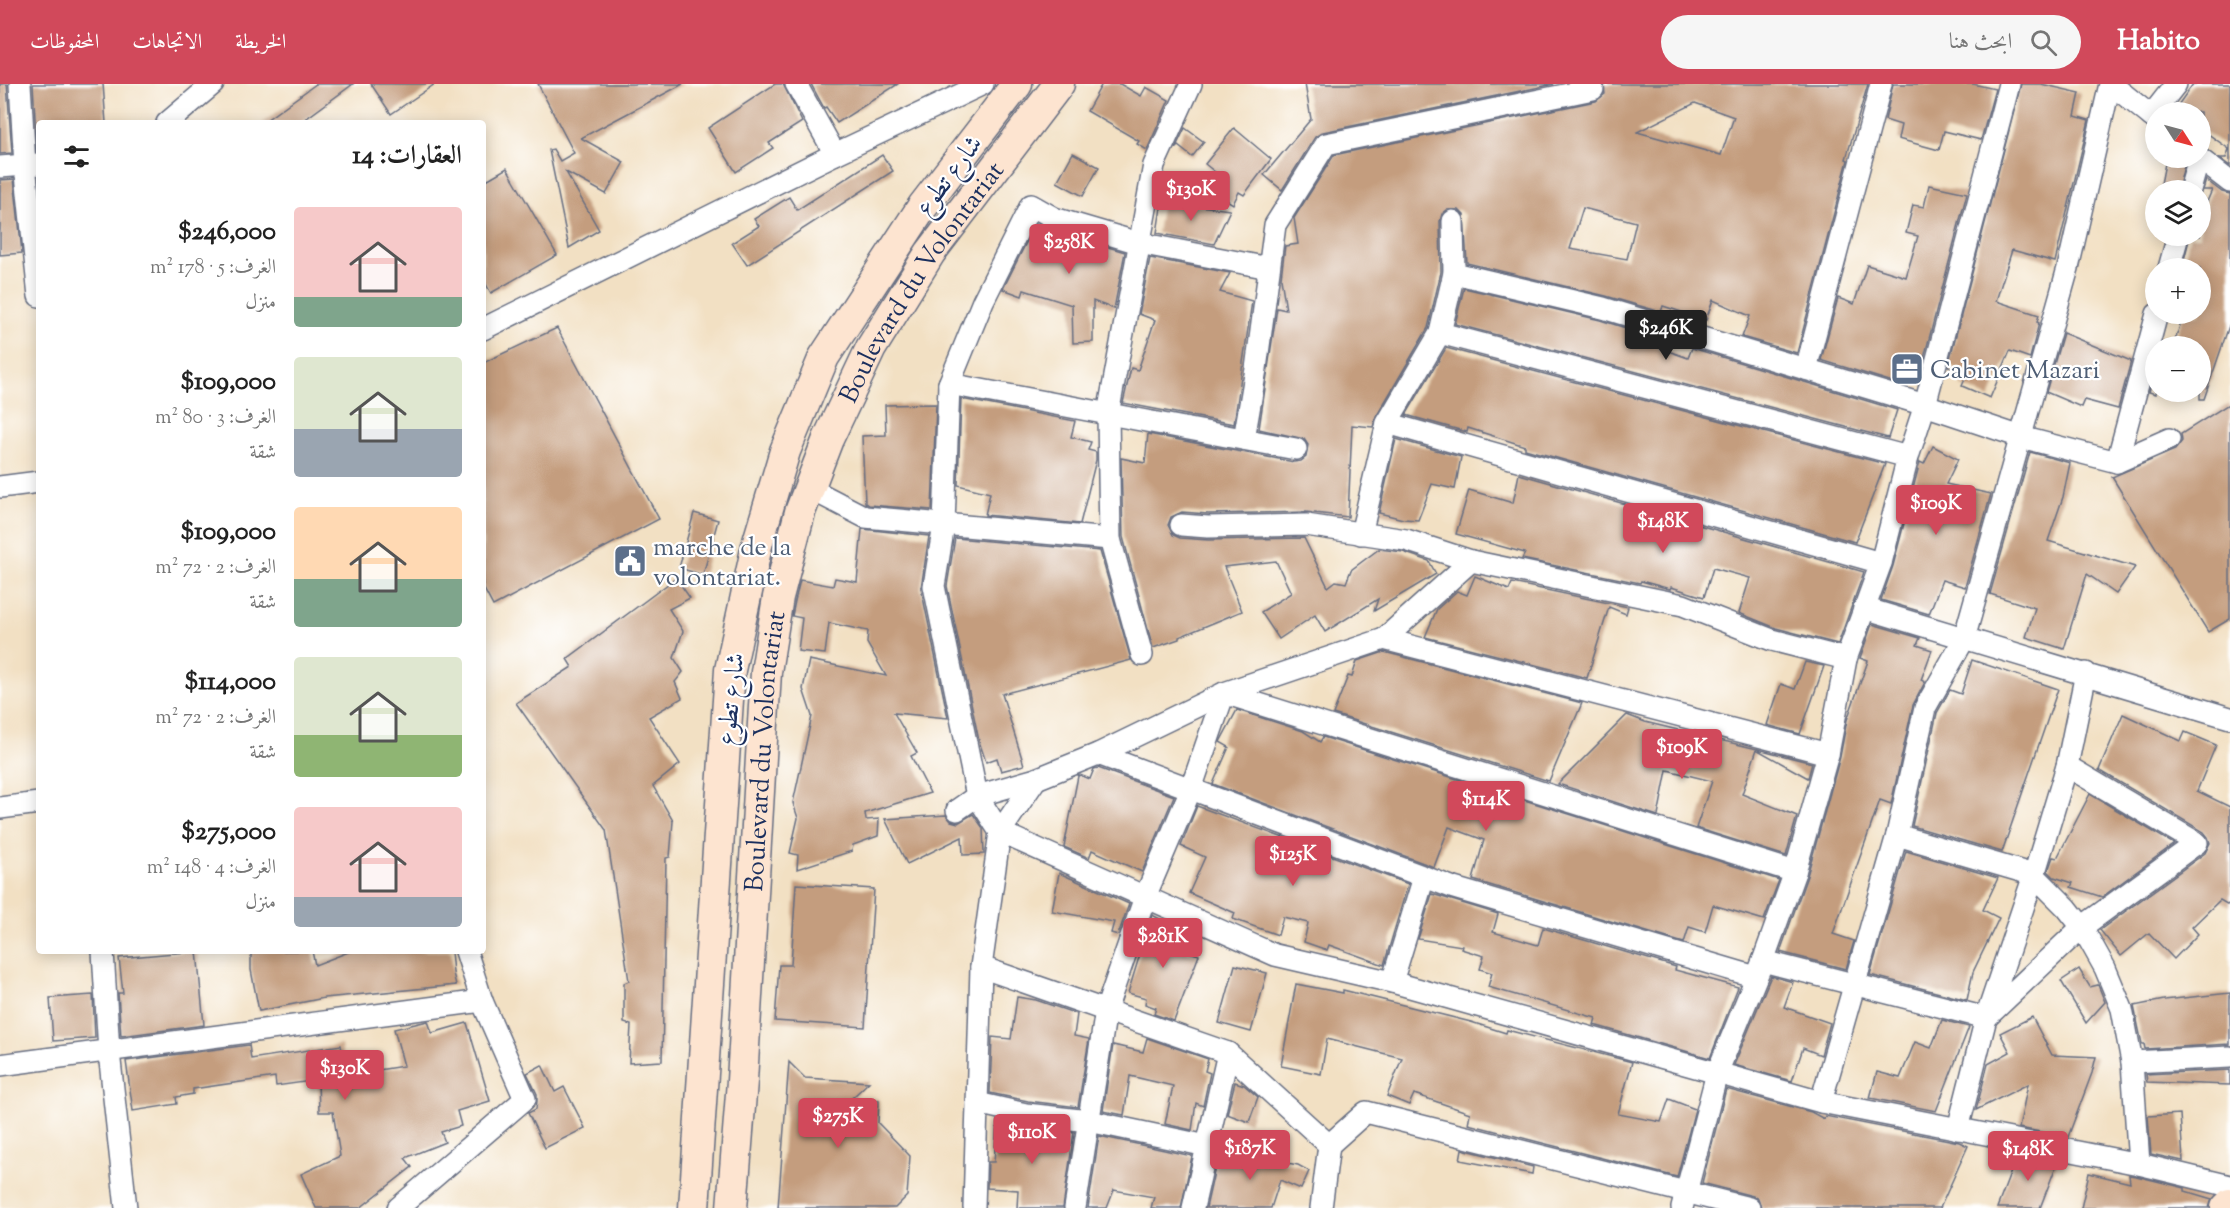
<!DOCTYPE html>
<html lang="ar">
<meta charset="utf-8">
<style>
body{margin:0;font-family:"Sorts Mill Goudy",Amiri,serif;background:#f6f6f6;color:#222;direction:rtl;height:100vh;display:flex;flex-direction:column;font-size:22px;white-space:nowrap}
*{box-sizing:border-box;margin:0}
p{font-size:20px;color:#767676}
.icon{flex:none;width:33px;height:33px;fill:none;stroke:currentColor;stroke-width:2;stroke-linecap:round;stroke-linejoin:round}
.map{position:relative;flex:1;overflow:hidden;direction:ltr}
.panel{position:absolute;left:36px;top:36px;width:450px;height:834px;display:flex;flex-direction:column;background:#fff;border-radius:6px;box-shadow:0 3px 15px #0003;direction:rtl}
.panel>*{flex:none}
.needle{width:39px;rotate:126deg}
.controls{position:absolute;left:2145px;top:18px;display:grid;gap:12px}
.controls a{display:grid;place-items:center;width:66px;height:66px;border-radius:50%;background:#fff;box-shadow:0 3px 15px #0003;font-size:30px}
.price{position:absolute;translate:-50% -51px;padding:0 14px;border-radius:6px;background:#d1495b;color:#fff;font-size:20px;line-height:39px;filter:drop-shadow(0 2px 3px #0008)}
.price::after{content:'';position:absolute;left:50%;top:36px;width:18px;height:14px;margin-left:-9px;background:inherit;clip-path:polygon(0 0,100% 0,50% 100%)}
.price.on{background:#222;color:#fff}
ul{padding:0;list-style:none}
li{display:flex;align-items:center;gap:18px;height:150px;padding:0 24px}
li span{display:grid;place-items:center;flex:none;width:168px;height:120px;border-radius:6px;color:#555}
li>.icon{margin-inline-start:auto}
span .icon{width:72px;height:72px;fill:#fffc;stroke-width:1}
li b{font-size:26px}
h2{display:flex;justify-content:space-between;align-items:center;height:72px;padding:0 24px;font-size:26px}
header{display:flex;align-items:center;gap:36px;box-sizing:border-box;height:84px;padding:0 30px;background:#d1495b;color:#fff}
header strong{font-size:28px}
nav{display:flex;gap:33px;margin-inline-start:auto;font-size:21px}
.search{width:420px;height:54px;background:#f6f6f6;display:flex;align-items:center;gap:15px;box-sizing:border-box;padding:0 21px;border-radius:33px;color:#767676;font-size:22px}
.map>svg:first-child{display:block}
</style>
<header>
<strong>Habito</strong>
<div class="search"><svg class="icon" aria-label="search" viewBox="0 0 24 24"><circle cx="10" cy="10" r="6"/><path d="M15 15l6 6"/></svg>ابحث هنا</div>
<nav><a>الخريطة</a><a>الاتجاهات</a><a>المحفوظات</a></nav>
</header>
<div class="map">
<svg width="2230" height="1124" viewBox="0 0 2230 1124">
<rect width="100%" height="100%" fill="#fff"/>
<filter id="ink" filterUnits="userSpaceOnUse"><feTurbulence type="fractalNoise" baseFrequency=".0167" numOctaves="2"/><feDisplacementMap in="SourceGraphic" scale="12" xChannelSelector="R" yChannelSelector="G"/><feConvolveMatrix kernelMatrix="1 2 1 2 8 2 1 2 1" color-interpolation-filters="sRGB"/></filter>
<filter id="wash" filterUnits="userSpaceOnUse"><feTurbulence type="fractalNoise" baseFrequency=".008" numOctaves="4" result="noise"/><feDisplacementMap in="SourceGraphic" scale="24" xChannelSelector="R" yChannelSelector="G"/><feGaussianBlur stdDeviation="1.35" result="paint"/><feColorMatrix in="noise" values="0 0 0 0 0 0 0 0 0 0 0 0 0 0 0 0 0 1.4 0 .05"/><feComposite in="paint" operator="in"/></filter>
<g filter="url(#wash)">
<rect width="100%" height="100%" fill="#f2e0c3"/>
<g id="blocks">
<g fill="#c49d7e" fill-rule="evenodd">
<path d="M0,0h7l5,69 -12,1z"/>
<path d="M33,0h70l3,39h-67v29l-2,-1z"/>
<path d="M316,0h37l-53,39h-38z"/>
<path d="M371,0h64l-44,30z"/>
<path d="M538,0h145l-102,54 43,24 -18,32 -40,-22 33,58 -30,18 -20,-98 4,-1 7,12 14,-8z"/>
<path d="M775,0h8l19,38 -33,21 4,5 -37,24 -28,-44z"/>
<path d="M811,0h87l-61,39 -11,-16 -2,1z"/>
<path d="M1102,0h18l21,12 5,-9 23,13 -22,50 -10,-6 2,-3 -52,-30z"/>
<path d="M1305,0h249l-231,48 -8,5 -33,53 -18,-15 47,-56z"/>
<path d="M1604,0h264l-22,75 2,1 -51,193 -55,-16 8,-21 -37,-16 -7,20 -43,-14 -2,6 -55,-16 -139,-33 -3,-48 -5,-5h-12l-5,4 -2,7 1,51 -13,56 -52,89 -3,10 -21,-2 -4,92 -42,-5 -98,2 -26,-2 -11,5 -3,8 5,10 7,3 28,2 96,-2 24,49 8,-6 10,2 5,-13 28,-21 24,3 26,9 7,13 -62,37 4,-12 -53,33 -10,-17 -36,24 -18,-27 30,-19 -15,-32 -52,6 18,44 -63,26v2l-26,9 -30,-111 -2,-79 24,5 3,-29 146,28 7,-1 5,-4 2,-12 -4,-6 -45,-10 18,-121 9,2 -5,-32 4,-32 13,-2 -4,-26 40,-63 262,-54 9,-7zM1695,19l39,14 -13,38 -84,-23zM1583,124l53,14 -9,37 -57,-10z"/>
<path d="M1893,0h80l22,5 -14,51 -37,-9 -5,19 -41,-11 3,-14 -16,-5z"/>
<path d="M2021,0h20l39,9 -5,23 14,4 -34,142 -43,-12 -16,51 43,14 -2,7 2,1 -9,35 -20,-7 -20,47 -28,-12 6,-14 -20,-6z"/>
<path d="M2193,0h37v82l-11,-8h7l3,-9 -29,-21v-16h-27z"/>
<path d="M1185,44l19,14 -12,15 -14,-11 -3,3z"/>
<path d="M1234,44l37,31 -27,36 -5,-3 -6,12 -19,-12 7,-15 -16,-13z"/>
<path d="M1073,69l26,14 -16,29 -26,-14z"/>
<path d="M882,71l11,16 -146,94 -15,-22 27,-17 -5,-7 35,-22 8,13z"/>
<path d="M2166,74h20l-8,32 -18,-1z"/>
<path d="M507,84l50,87 -66,38 -8,-14v-97z"/>
<path d="M14,95l8,74 -22,2v-75z"/>
<path d="M2206,96l16,12 8,2v129l-26,76h-4v-53h-27l11,-32h16v-46h-18l8,-32h10v-18l12,-28h-9z"/>
<path d="M1929,101l38,8 -43,165 -9,-3 -4,22h-2l-3,9 -85,-26 17,-62 16,6 13,-39 39,12 12,-41 -12,-3 7,-28 11,2z"/>
<path d="M1162,117l68,9 -16,34 -57,-11z"/>
<path d="M1036,139l14,7 75,22 -11,57 -21,-8v41l-20,1 -1,-38 -48,-15 -2,6 -19,-7z"/>
<path d="M1150,174l80,15 -10,19 32,9 -18,123 -111,-21 8,-35 7,2 17,-50 -16,-6z"/>
<path d="M1464,204l136,32 54,17 -3,8 37,13 4,-10 205,62 -9,28 -433,-114z"/>
<path d="M557,244l102,191 -166,87 -10,-19v-224z"/>
<path d="M2063,249l68,28 -13,48 -34,-9 -3,7 -35,-15z"/>
<path d="M1446,264l439,116 -30,78 -330,-93v-3l-57,-18 -1,4 -61,-17z"/>
<path d="M2156,284v26l-7,-2z"/>
<path d="M961,315l114,22 -4,16 20,5 -3,8 8,2v8l-16,64 -95,-9 5,-22 -32,-8z"/>
<path d="M2230,319v216l-22,13 -96,-155 63,-27 7,-9 -1,-7z"/>
<path d="M936,320l-4,106 -63,-5 -4,-3 -3,-66 24,-1 -1,-30z"/>
<path d="M1396,355l65,18 -6,32 -23,-5 -14,36 -15,-1 -24,-6z"/>
<path d="M1933,362l25,13 -12,25 45,10 -26,93 -23,-7 -13,34 -48,-14 12,-34 27,-104 4,2z"/>
<path d="M2030,368l40,11 -7,34 -15,44 87,26 -19,27 -29,-20 -23,75 -38,-12 9,-29 -45,-14z"/>
<path d="M1519,390l345,98 -26,72 -62,-16 -37,-15 11,-35 -37,-10 -9,29 -33,-10 -1,2 -29,-8 -1,2 -118,-24 3,-6 -69,-19 13,-44 44,13z"/>
<path d="M694,429l24,7 -15,55 -24,-7z"/>
<path d="M862,445l67,7 -8,52 27,130 -54,-5 23,40 -6,3 19,37 -65,20 1,7 13,-1 -1,17 -25,9 -1,6 -55,18 1,-14 -8,-2 8,-35 -5,-15 19,-87 -9,-27 6,-29 77,16 -19,-33 1,-12 -39,-8 -4,31 -27,-3 4,-33 -10,-2 3,-15 5,-21 33,6 2,-8 22,4z"/>
<path d="M955,454l145,13 31,109 -129,34 22,71 -23,6 -4,-13 -11,4 -7,-21 -32,-155z"/>
<path d="M1475,492l34,14 3,-7 116,24 -2,7 -17,-7 -22,71 -162,-41 12,-28 20,-18 10,4z"/>
<path d="M676,494l14,20 -21,11 14,22 -9,27 9,14 -8,10 7,16 -33,19 31,47 -27,22 20,35 -3,36 -4,1 -4,203 -33,2 2,-38 -7,-2v-40l5,-2 -23,-151 -90,-127 56,-36 -5,-8z"/>
<path d="M1872,540l48,14 -3,7 15,5 -11,30 4,2 -12,23 -22,99 -11,-4 -47,134 21,7 -8,28 -66,-17 27,-76 33,-119 7,-37 21,-59 -8,-3z"/>
<path d="M1384,568l198,51 -33,78 -216,-67 15,-38 4,1 5,-16z"/>
<path d="M1972,576l86,29 -56,163 -90,-26 25,-113 13,-23 11,4z"/>
<path d="M1805,578l19,4 -24,68 -33,-9 14,-41 14,5z"/>
<path d="M1237,626l66,21 17,11 3,-5 456,143 -15,40 -51,-15 -8,27 -16,-5 -5,16 -211,-63 11,-40 -35,-13 -15,40 -221,-83 16,-37 -9,-5z"/>
<path d="M2123,630l58,27 4,-9 31,13 -19,46 33,16v99l-10,-6 -28,27 6,7 -24,25 -25,-26 -28,23 -21,-26 105,-77 5,-10 -2,-6 -4,-5 -105,-62z"/>
<path d="M1627,631l18,7 112,27 -15,45 55,22 -11,40 -90,-28 16,-47 -45,-11 -9,46 -100,-32z"/>
<path d="M1758,665l54,14 -4,15 -50,-28z"/>
<path d="M1098,684l76,28 -32,76 -50,-22 -3,8 -25,-11 14,-71 2,-1 10,4 4,-10z"/>
<path d="M2090,710l84,50 -72,53 -31,-10 2,-4 -19,-6 -6,-6 5,-14 4,1z"/>
<path d="M1197,722l211,78 -24,81 -55,-20 -2,5 -23,-8 4,-19 -25,-6 -5,18 -45,-16 2,-6 -46,-20 16,-36 -24,-11z"/>
<path d="M973,730l10,14 1,26 -21,1 -1,-18 -55,27 -22,-45 61,-4 5,6 7,2z"/>
<path d="M1906,767l92,27 -15,32 16,8 -26,54 -6,28 -97,-25z"/>
<path d="M1059,789l70,31 -11,31 -7,-2 3,-11 -62,-11z"/>
<path d="M796,800l78,5 -9,138 -90,-6 4,-56h12z"/>
<path d="M1432,810l66,20 -5,18 45,13 5,-17 133,39 -1,3 63,17 -28,71 -116,-33 2,-7 -108,-31 4,-14 -12,-4 4,-13 -23,-7 1,-3 -44,-7z"/>
<path d="M1152,831l36,18 -9,16 20,6 -25,66 -20,-7 2,-6 -11,-4 1,-6 -18,-5z"/>
<path d="M197,867l7,74 -83,11 -3,-43h5l-4,-35z"/>
<path d="M251,867h61l3,14 36,-14h100l2,22 3,12 -132,13 -65,13 -8,-41z"/>
<path d="M1235,881l32,8 -16,59 -32,-9z"/>
<path d="M2079,885l11,18 8,-2 7,17 -19,21 -25,-42z"/>
<path d="M1771,892l22,6 -9,25 46,16 -9,32 -18,-7 -11,33 -58,-16z"/>
<path d="M1296,900l47,9v-3l128,32 35,11 1,-3 125,32 -14,52 43,8 8,-23 26,10 -18,68 -209,-53 2,-11 -56,-19 -5,11 -22,-9 15,-38 -75,-19 -6,35 -40,-8z"/>
<path d="M2230,909v51l-85,5 -1,-5h-2l-8,-38 30,-6z"/>
<path d="M93,911l2,43 -42,3 -3,-43z"/>
<path d="M1017,913l19,3 41,14 -3,22 15,3 -11,68 -50,-6 -38,-8 2,-56 19,2z"/>
<path d="M2032,933l20,38 44,2 -4,16 -24,64 -49,-9 9,-44 -52,26 12,-46 22,-12 -10,-19z"/>
<path d="M1942,936l27,7 -33,84 -66,-13 7,-26 23,6 15,-36 16,6z"/>
<path d="M428,937l4,12 35,-10 23,78 -33,10 4,15 -20,6 4,10 -40,16 7,9 -52,41h-44l-15,-34 39,-18 -7,-44h-14l-1,-32 -42,6 -1,-9 -82,12v5l-17,3 1,7 -44,7 -7,-50 123,-16 2,14 90,-14 4,26 14,-2v4l45,-7 -10,-37z"/>
<path d="M1147,954l61,21 -3,12 5,2 -7,33 -7,-3 -4,27 -27,-6 8,-38 -43,-10 -6,39 -21,-4 10,-66 30,7z"/>
<path d="M789,978l16,16 64,4 -17,16 27,2 -1,23 32,33 -3,40 -12,12h-117z"/>
<path d="M542,981l13,27 9,-5 21,41 -40,20 -17,-35 8,-4 1,-8v-7l-10,-21z"/>
<path d="M2230,986v15l-83,-3 -1,-8z"/>
<path d="M1235,998l9,3 14,12 -9,25 -22,-8z"/>
<path d="M1726,1005l85,23 13,7 1,-3 134,26 9,4 -28,62h-179l-3,-9 -5,-3 -51,-13z"/>
<path d="M2180,1030l3,47 -32,-7 -3,-38z"/>
<path d="M997,1037l27,6 50,5 -11,76h-46l1,-18 -31,-2 1,-26h6z"/>
<path d="M1099,1052l93,20 -11,52h-30l3,-11 -40,-7 -7,18h-19z"/>
<path d="M1462,1065l71,18 -1,7 -72,-14z"/>
<path d="M1219,1066l79,15 11,6 -8,18 -21,-9 -9,28h-65z"/>
<path d="M2018,1069l40,8 -18,47h-43z"/>
<path d="M2089,1089l41,10 -1,-8 7,1 49,12v3l27,8 -3,9h-128z"/>
</g>
</g>
</g>
<g filter="url(#ink)">
<use href="#blocks" fill-opacity="0" stroke="#666d81" stroke-width="1.5"/>
<g fill="none" stroke-linecap="round" stroke-linejoin="round">
<defs>
<g id="street">
<path d="M20,0l5,81 14,131"/>
<path d="M796,0l39,70"/>
<path d="M2111,0l45,36"/>
<path d="M2151,32l25,-32"/>
<path d="M167,39l46,-39"/>
<path d="M2199,74l31,24"/>
<path d="M0,83l38,-3"/>
<path d="M2190,106l9,-32"/>
<path d="M1269,184l-130,-25 -85,-25 -23,-13 -48,96 -34,83 -5,141 -10,61 43,210 23,36 275,123 117,27 429,120 318,62 91,22"/>
<path d="M2169,184l9,-32"/>
<path d="M1454,189l149,35 322,97 96,32 96,25 52,-23"/>
<path d="M483,245l352,-175 148,-70"/>
<path d="M1440,249l468,124"/>
<path d="M1806,285l75,-285"/>
<path d="M949,300l347,65"/>
<path d="M1387,339l494,140"/>
<path d="M1244,355l12,-70 19,-144 51,-81 267,-55"/>
<path d="M2117,378l40,-148"/>
<path d="M0,403l39,-5"/>
<path d="M809,404l56,29 245,22"/>
<path d="M1181,441l27,2 98,-2 100,15 65,21 212,44 89,35 74,19"/>
<path d="M1361,450l26,-111 53,-90 14,-60 -1,-52"/>
<path d="M1864,524l366,110"/>
<path d="M1384,555l444,115"/>
<path d="M1142,571l-32,-116 -2,-125 46,-249 37,-81"/>
<path d="M1098,670l356,134 302,89"/>
<path d="M0,724l39,-5"/>
<path d="M957,726l20,-14 59,-17 62,-25 126,-61 160,-54 87,-78"/>
<path d="M1897,751l137,40 33,33 15,19 23,41 17,41 10,53 7,102"/>
<path d="M103,867l6,101 17,156"/>
<path d="M1763,877l223,57 96,-91 115,-84 -130,-77"/>
<path d="M981,883l247,86 101,92"/>
<path d="M1392,898l32,-105"/>
<path d="M2132,978l98,-5"/>
<path d="M0,981l482,-64"/>
<path d="M1821,1018l76,-267 28,-127 39,-69 104,-371 42,-184"/>
<path d="M977,1019l49,11 63,7 118,25"/>
<path d="M1958,1045l28,-111 48,-143 33,-109 19,-93"/>
<path d="M398,1124l127,-109 -43,-98 -16,-50"/>
<path d="M974,1124l7,-241 19,-135 36,-53"/>
<path d="M1075,1124l31,-198 39,-113 46,-108 33,-96 571,179"/>
<path d="M1193,1124l35,-155"/>
<path d="M1321,1124l8,-63 37,-33 383,96"/>
<path d="M1682,1124l35,-135 46,-112 32,-89 33,-118 18,-95 35,-96 27,-106 17,-52 84,-321"/>
</g>
<g id="secondary">
<path d="M694,1124l36,-538 27,-125 28,-94 39,-94 99,-151 94,-122"/>
<path id="s1" d="M732,1124l10,-127 24,-409 12,-75 22,-85 28,-73 43,-91 59,-95 129,-169"/>
<path d="M2226,1124l4,-4"/>
</g>
</defs>
<use href="#street" stroke="#666d81" stroke-width="24"/>
<use href="#secondary" stroke="#666d81" stroke-width="33"/>
<use href="#street" stroke="#fff" stroke-width="21"/>
<use href="#secondary" stroke="#fde4d0" stroke-width="30"/>
</g>
</g>
<defs>
<symbol id="office-square" viewBox="-11 -11 22 22"><rect x="-9" y="-9" width="18" height="18" rx="4" fill="#5c6f8a" stroke="#fff"/><path d="M-6-3h4V-5.5h4V-3h4V5H-6ZM-1-4.5V-3h2v-1.5ZM-6 0V1H6V0Z" fill="#fff"/></symbol>
<symbol id="civic-square" viewBox="-11 -11 22 22"><rect x="-9" y="-9" width="18" height="18" rx="4" fill="#5c6f8a" stroke="#fff"/><path d="M-.6-6.5H3V-4.5H.6V-3L4-1V1h2V6H-6V1h2V-1L-.6-3ZM-1.2 2.5V6h2.4V2.5Z" fill="#fff"/></symbol>
</defs>
<g fill-rule="evenodd">
<use href="#office-square" x="1888" y="266" width="38" height="38"/>
<use href="#civic-square" x="611" y="458" width="38" height="38"/>
</g>
<g text-anchor="middle" stroke-width="4.5" stroke-linejoin="round" paint-order="stroke">
<g font-size="26" fill="#1b2f5e" stroke="#fff">
<text transform="translate(948 91) rotate(-53)" y="9">شارع تطوع</text>
<text dy="9" stroke="none"><textPath href="#s1" startOffset="962">Boulevard du Volontariat</textPath></text>
<text transform="translate(730 615) rotate(-84)" y="9">شارع تطوع</text>
<text dy="9" stroke="none"><textPath href="#s1" startOffset="458">Boulevard du Volontariat</textPath></text>
</g>
<g font-size="26" fill="#4e5e75" stroke="#fff" text-anchor="start">
<text x="1930" y="294">Cabinet Mazari</text>
<text x="653" y="471">marche de la<tspan x="653" dy="30">volontariat.</tspan></text>
</g>
</g>
</svg>
<div class="controls">
<a><svg class="needle" viewBox="-14 -14 28 28"><path d="M0-13l5 13h-10z" fill="#e53935"/><path d="M0 13l5-13h-10z" fill="#767676"/></svg></a>
<a><svg class="icon" aria-label="layers" viewBox="0 0 24 24"><path d="M12 4l9 5-9 5-9-5zM3 14l9 5 9-5"/></svg></a>
<a>+</a>
<a>−</a>
</div>
<b class="price" style="left:1191px;top:138px">$130K</b>
<b class="price" style="left:1069px;top:191px">$258K</b>
<b class="price on" style="left:1666px;top:277px">$246K</b>
<b class="price" style="left:1936px;top:452px">$109K</b>
<b class="price" style="left:1663px;top:470px">$148K</b>
<b class="price" style="left:1682px;top:696px">$109K</b>
<b class="price" style="left:1486px;top:748px">$114K</b>
<b class="price" style="left:1293px;top:803px">$125K</b>
<b class="price" style="left:1163px;top:885px">$281K</b>
<b class="price" style="left:345px;top:1017px">$130K</b>
<b class="price" style="left:838px;top:1065px">$275K</b>
<b class="price" style="left:1032px;top:1081px">$110K</b>
<b class="price" style="left:1250px;top:1097px">$187K</b>
<b class="price" style="left:2028px;top:1098px">$148K</b>
<section class="panel">
<h2>العقارات: 14<svg class="icon" aria-label="filters" viewBox="0 0 24 24"><path d="M4 7h16M4 17h16"/><circle cx="9" cy="7" r="2"/><circle cx="15" cy="17" r="2"/></svg></h2>
<ul>
<li><span style="background:linear-gradient(#f6c9c9 75%,#7fa58c 0)"><svg class="icon" aria-label="home" viewBox="0 0 24 24"><path d="M3 11l9-7 9 7M6 9v11h12V9"/></svg></span><div><b>$246,000</b><p>الغرف: 5 · 178 m²</p><p>منزل</p></div></li>
<li><span style="background:linear-gradient(#dfe7d0 60%,#9aa5b1 0)"><svg class="icon" aria-label="home" viewBox="0 0 24 24"><path d="M3 11l9-7 9 7M6 9v11h12V9"/></svg></span><div><b>$109,000</b><p>الغرف: 3 · 80 m²</p><p>شقة</p></div></li>
<li><span style="background:linear-gradient(#ffd9b3 60%,#7fa58c 0)"><svg class="icon" aria-label="home" viewBox="0 0 24 24"><path d="M3 11l9-7 9 7M6 9v11h12V9"/></svg></span><div><b>$109,000</b><p>الغرف: 2 · 72 m²</p><p>شقة</p></div></li>
<li><span style="background:linear-gradient(#dfe7d0 65%,#8fb573 0)"><svg class="icon" aria-label="home" viewBox="0 0 24 24"><path d="M3 11l9-7 9 7M6 9v11h12V9"/></svg></span><div><b>$114,000</b><p>الغرف: 2 · 72 m²</p><p>شقة</p></div></li>
<li><span style="background:linear-gradient(#f6c9c9 75%,#9aa5b1 0)"><svg class="icon" aria-label="home" viewBox="0 0 24 24"><path d="M3 11l9-7 9 7M6 9v11h12V9"/></svg></span><div><b>$275,000</b><p>الغرف: 4 · 148 m²</p><p>منزل</p></div></li>
</ul>
</section>
</div>
